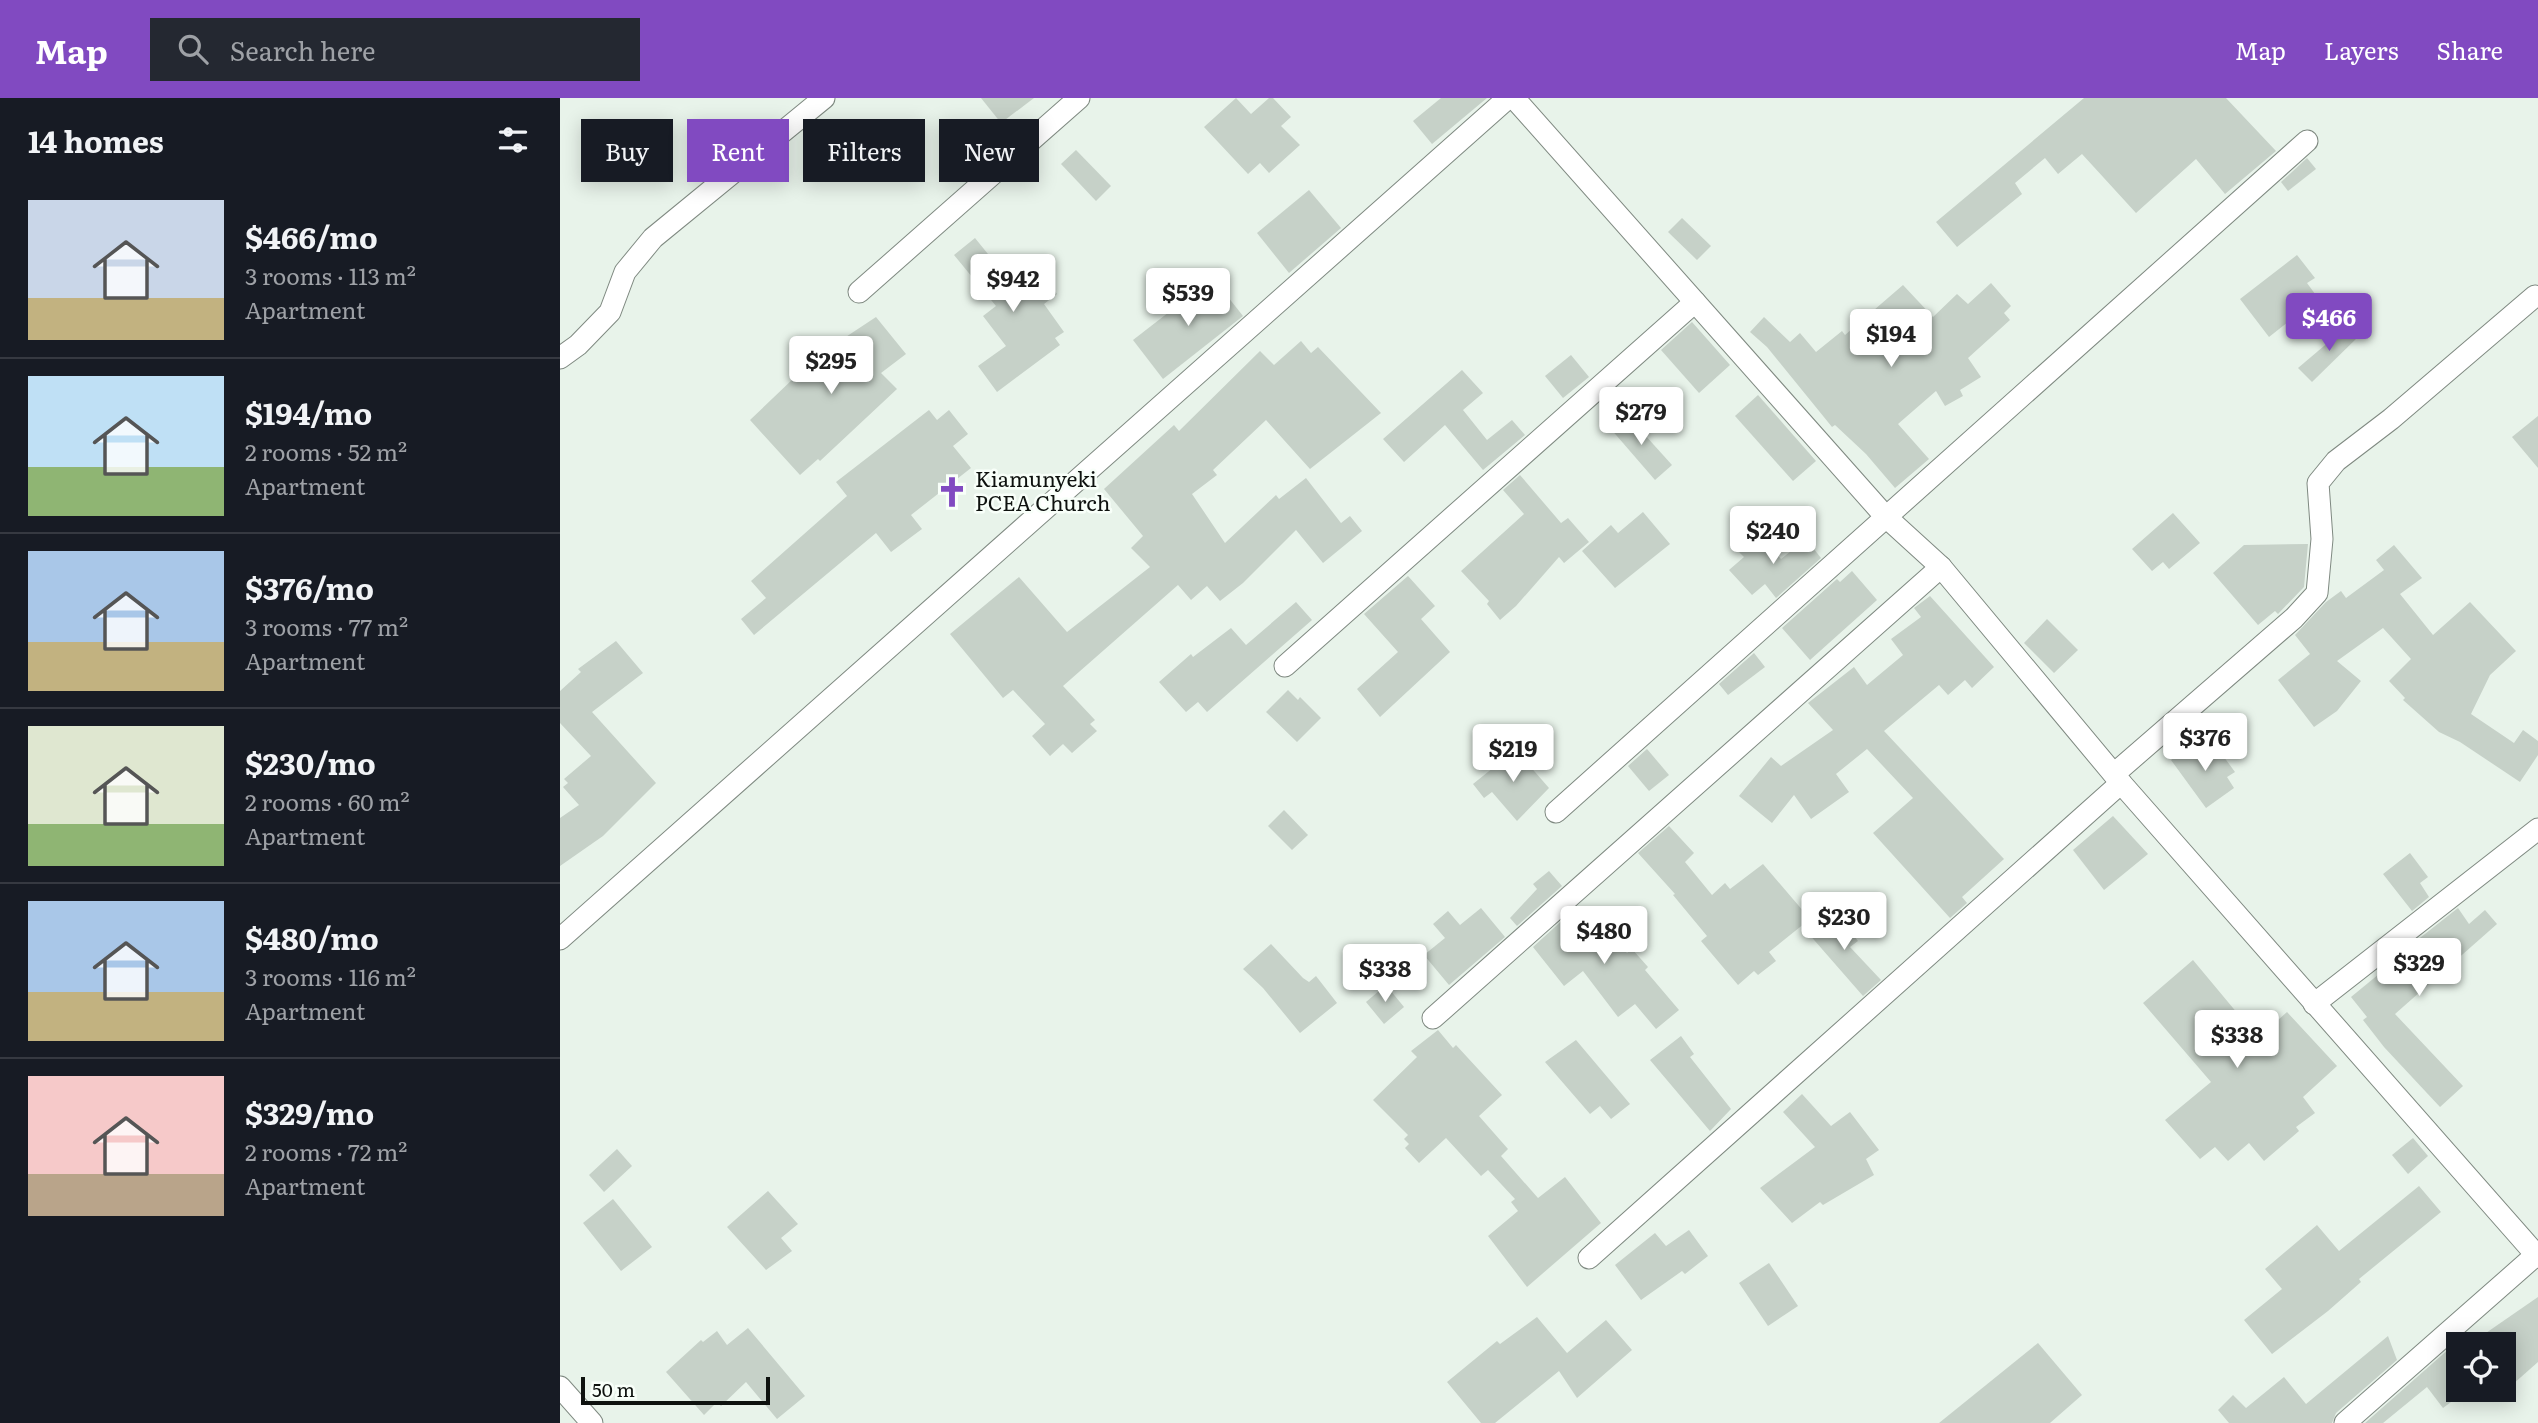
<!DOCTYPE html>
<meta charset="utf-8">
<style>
body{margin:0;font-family:Literata,serif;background:#242831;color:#f1f3f6;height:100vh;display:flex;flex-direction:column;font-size:26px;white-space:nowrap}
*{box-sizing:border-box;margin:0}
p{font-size:23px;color:#9ea1a6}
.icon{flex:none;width:38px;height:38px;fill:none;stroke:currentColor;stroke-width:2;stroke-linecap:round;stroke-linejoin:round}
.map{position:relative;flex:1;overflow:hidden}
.drawer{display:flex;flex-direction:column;background:#171b24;width:560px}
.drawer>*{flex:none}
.hud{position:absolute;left:21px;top:21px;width:665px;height:63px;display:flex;gap:14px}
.tools{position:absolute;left:1886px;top:1234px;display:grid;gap:14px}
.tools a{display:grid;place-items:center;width:70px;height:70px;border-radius:0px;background:#171b24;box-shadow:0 4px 18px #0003;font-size:35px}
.scale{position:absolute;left:21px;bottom:18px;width:189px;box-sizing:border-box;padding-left:7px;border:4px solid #0e120f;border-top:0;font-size:19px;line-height:24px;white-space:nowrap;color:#0e120f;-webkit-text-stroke:5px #f8fff9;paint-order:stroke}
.price{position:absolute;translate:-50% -60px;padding:0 16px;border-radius:7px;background:#fff;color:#222;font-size:23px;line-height:46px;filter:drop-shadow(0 2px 4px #0008)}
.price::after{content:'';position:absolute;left:50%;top:42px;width:21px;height:16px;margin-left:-10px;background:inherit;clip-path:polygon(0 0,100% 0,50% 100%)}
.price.on{background:#814ac1;color:#fff}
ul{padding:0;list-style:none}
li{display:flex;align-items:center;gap:21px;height:175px;padding:0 28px}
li+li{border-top:2px solid #363941}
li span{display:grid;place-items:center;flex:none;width:196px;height:140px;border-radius:0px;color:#555}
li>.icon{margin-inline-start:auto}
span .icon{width:84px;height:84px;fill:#fffc;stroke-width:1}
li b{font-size:30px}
h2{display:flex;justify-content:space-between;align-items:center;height:84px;padding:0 28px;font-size:30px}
.tag{padding:0 24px;border-radius:0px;background:#171b24;box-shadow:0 4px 18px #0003;font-size:24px;line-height:63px}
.tag.on{background:#814ac1;color:#fff}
header{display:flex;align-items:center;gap:42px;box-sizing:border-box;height:98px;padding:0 35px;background:#814ac1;color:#fff}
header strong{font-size:33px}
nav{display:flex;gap:38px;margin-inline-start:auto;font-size:24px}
.search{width:490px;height:63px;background:#242831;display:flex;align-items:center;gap:18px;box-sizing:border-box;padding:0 24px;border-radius:0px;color:#9ea1a6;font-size:26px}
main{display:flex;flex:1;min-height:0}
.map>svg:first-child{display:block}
</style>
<header>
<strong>Map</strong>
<div class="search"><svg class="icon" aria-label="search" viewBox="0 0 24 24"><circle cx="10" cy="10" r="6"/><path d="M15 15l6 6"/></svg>Search here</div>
<nav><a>Map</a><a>Layers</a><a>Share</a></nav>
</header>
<main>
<section class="drawer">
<h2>14 homes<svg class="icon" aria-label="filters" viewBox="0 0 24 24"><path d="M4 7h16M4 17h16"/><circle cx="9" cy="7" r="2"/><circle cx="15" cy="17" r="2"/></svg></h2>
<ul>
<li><span style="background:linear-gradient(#c9d6e8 70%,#c2b280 0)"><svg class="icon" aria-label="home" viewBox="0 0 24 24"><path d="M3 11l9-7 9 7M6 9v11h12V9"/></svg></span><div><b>$466/mo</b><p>3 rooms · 113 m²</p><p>Apartment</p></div></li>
<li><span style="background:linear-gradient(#bfe0f5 65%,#8fb573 0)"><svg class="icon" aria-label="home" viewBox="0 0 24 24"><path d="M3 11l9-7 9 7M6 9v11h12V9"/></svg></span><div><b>$194/mo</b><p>2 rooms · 52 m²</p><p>Apartment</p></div></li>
<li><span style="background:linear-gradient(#a9c7e8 65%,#c2b280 0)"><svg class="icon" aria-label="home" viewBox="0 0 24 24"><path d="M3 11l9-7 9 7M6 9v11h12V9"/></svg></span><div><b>$376/mo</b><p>3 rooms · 77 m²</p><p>Apartment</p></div></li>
<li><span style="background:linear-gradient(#dfe7d0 70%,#8fb573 0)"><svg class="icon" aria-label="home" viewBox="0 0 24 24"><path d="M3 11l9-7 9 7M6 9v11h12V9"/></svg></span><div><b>$230/mo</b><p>2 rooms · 60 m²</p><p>Apartment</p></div></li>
<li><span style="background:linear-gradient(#a9c7e8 65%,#c2b280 0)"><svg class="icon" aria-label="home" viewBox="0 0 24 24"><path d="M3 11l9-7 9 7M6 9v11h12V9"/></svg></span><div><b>$480/mo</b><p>3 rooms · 116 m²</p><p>Apartment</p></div></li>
<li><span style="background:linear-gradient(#f6c9c9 70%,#b9a48a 0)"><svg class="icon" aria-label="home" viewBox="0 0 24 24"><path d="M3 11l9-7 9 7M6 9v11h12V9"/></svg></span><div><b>$329/mo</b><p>2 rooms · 72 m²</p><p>Apartment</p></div></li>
</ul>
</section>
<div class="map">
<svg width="1978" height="1325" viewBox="0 0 1978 1325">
<rect width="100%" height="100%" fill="#e8f3ea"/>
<g fill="#c6d1c8">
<path d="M421,0h53l-33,25z"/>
<path d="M676,0l15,16 18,-16h4l18,19 -10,9 19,19 -31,28 -9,-10 -12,11 -44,-47z"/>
<path d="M881,0h46l-55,46 -19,-23z"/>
<path d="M1524,0h142l50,53 -51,43 -29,-35 -60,54 -54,-59 -24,20 -13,-16 -30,25 7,11 -65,53 -21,-25z"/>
<path d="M516,52l35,36 -15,15 -35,-37z"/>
<path d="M1747,60l9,11 -28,22 -7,-9z"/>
<path d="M749,92l32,38 -52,45 -32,-40z"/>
<path d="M1122,120l29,28 -14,14 -29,-28z"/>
<path d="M415,140l30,37 20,-16 4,5 3,-3 25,33 -13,10 20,28 -9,6 5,7 -63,47 -19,-26 28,-20 -23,-30 13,-10 -42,-51z"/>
<path d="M1737,157l18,23 -8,5 11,15 -49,39 -29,-38z"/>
<path d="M653,180l30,38 -80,63 -30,-39z"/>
<path d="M1431,185l20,23 -7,7 6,7 -42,38 13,19 -21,13 3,6 -18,10 -9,-15 -38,33 31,35 -34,29 -29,-34 -31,-29 -3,2 -65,-80 -17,-15 14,-15 26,25 10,-9 16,19 26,-21 3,4 58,-50 30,32 24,-23 11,10z"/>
<path d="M316,219l30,37 -25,19 16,16 -77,72 -2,-2 -18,16 -50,-55 67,-64z"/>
<path d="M1132,224l38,43 -31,28 -38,-43z"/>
<path d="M1790,226l10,11 -48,47 -14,-14z"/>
<path d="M741,243l10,12 7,-6 63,66 -71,56 -44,-49 -53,50 4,5 -25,19 33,49 51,-48 3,4 27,-21 35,45 9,-7 12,15 -39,32 -27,-33 -53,53 -23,18 -13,-15 -16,14 -13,-15 -115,101 32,34 -5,4 7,7 -25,22 -9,-9 -13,12 -18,-20 13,-12 -32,-34 -10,8 -53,-64 69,-57 48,55 83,-65 -19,-19 12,-12 -39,-47 70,-64 5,6 81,-80 14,14z"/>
<path d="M1011,257l18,22 -26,21 -18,-22z"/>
<path d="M902,272l21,23 -20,17 24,30 25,-20 13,15 -42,35 -38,-45 -41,37 -21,-23z"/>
<path d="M1198,297l58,66 -23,20 -58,-65z"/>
<path d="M369,312l8,10 12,-10 19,24 -15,12 18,22 -60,47 11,14 -31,23 -15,-19 -122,102 -13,-16 25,-21 -15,-17 96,-85 -11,-14z"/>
<path d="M1066,316l46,51 -17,15 -45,-52z"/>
<path d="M1978,318v52l-26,-31z"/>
<path d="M960,377l41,48 7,-5 21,24 -25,21 -5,-6 -43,49 -16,14 -13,-16 2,-3 -28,-30 63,-57 -21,-24z"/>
<path d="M1083,414l27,32 -55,44 -33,-37 29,-26 7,8z"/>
<path d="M1613,415l27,30 -31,26 -6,-7 -11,9 -20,-22z"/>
<path d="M1201,437l20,24 25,-20 15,19 -45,40 -11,-14 -13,11 -23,-25 15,-13 -5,-5z"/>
<path d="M1748,446l-4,43 -26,27 -3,-3 -17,14 -45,-52 31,-28z"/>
<path d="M1834,447l28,33 -22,16 33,41 37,-33 46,49 -26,24 -19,39 43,29 9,-13 15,11v14l-18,27 -60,-40 -21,-10 -36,-32 2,-2 -16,-17 22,-22 -28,-31 -46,33 24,20 -24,30 -23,16 -36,-47 32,-26 -15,-19 31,-33 15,-11 5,7 38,-28 -8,-10z"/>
<path d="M1292,473l25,29 -67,60 -28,-32 55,-49 3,3z"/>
<path d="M848,478l27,30 -14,13 29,33 -70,65 -23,-28 41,-37 -34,-38z"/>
<path d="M1370,498l64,71 -22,21 -7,-8 -17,15 -9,-10 -55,46 120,128 -42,38 5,6 -17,15 -77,-85 40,-35 -46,-49 -31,25 13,18 -38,27 -17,-24 -22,28 -33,-27 32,-39 10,9 52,-36 -25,-27 46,-36 13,18 36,-30 -12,-16 30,-22 -7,-9z"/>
<path d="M736,504l16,18 -105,92 -9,-10 -12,10 -27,-30 32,-28 2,3 38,-29 15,17z"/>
<path d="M1487,521l31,31 -24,23 -30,-30z"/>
<path d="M56,543l27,32 -51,39 64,71 -53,53 -43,30v-48l19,-13 -16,-18 5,-4 -4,-4 27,-23 -31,-33v-32l21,-19 -3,-3z"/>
<path d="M1194,555l11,14 -37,28 -9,-11z"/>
<path d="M728,592l10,10 2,-3 21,21 -24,24 -31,-30z"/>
<path d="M1639,642l13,18 9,-5 14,19 -8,5 7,11 -28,20 -35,-48z"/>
<path d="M959,649l12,14 -3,3 21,24 -32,33 -25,-29 -8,6 -11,-14z"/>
<path d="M1087,651l22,26 -20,16 -21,-25z"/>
<path d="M724,712l24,25 -16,15 -24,-24z"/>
<path d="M1553,718l35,38 -44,36 -31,-40z"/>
<path d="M1109,728l25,27 -9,9 27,33 13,-12 5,6 33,-25 47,55 -41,33 7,9 -18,14 -4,-4 -16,14 -37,-44 6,-5 -34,-41 2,-1 -37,-41z"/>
<path d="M1850,755l18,24 -8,6 9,14 -17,14 -29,-37z"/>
<path d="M989,773l13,15 -45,40 -7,-8 27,-29 -4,-5z"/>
<path d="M1018,808l8,9 7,-5 34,43 5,-4 16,18 -3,3 34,40 -23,19 -21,-25 -17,13 -35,-46 -19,15 -31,-39z"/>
<path d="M921,810l24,29 -56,48 -25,-30 21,-17 -12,-14 15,-13 12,14z"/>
<path d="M1898,810l11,16 16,-14 12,14 -102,90 68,72 -23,21 -56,-60 -21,-27 4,-3 -16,-20 39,-32 -2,-2z"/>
<path d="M1275,813l23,30 -8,6 31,33 -18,16 -55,-63z"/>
<path d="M711,846l32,34 6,4 7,-6 21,27 -37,30 -37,-45 -20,-19z"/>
<path d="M1633,862l65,78 29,-26 50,54 -34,31 12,16 -19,14 3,4 -35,30 -15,-18 -21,18 -13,-14 -15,12 -35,-39 46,-38 -68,-79z"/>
<path d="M826,887l18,22 -20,17 -18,-22z"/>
<path d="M878,932l15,18 3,-3 46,50 -23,21 29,33 -7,7 37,42 27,-21 36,46 -74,64 -39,-51 30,-25 -7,-9 4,-3 -27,-29 -7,6 -35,-38 -27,25 -14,-15 4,-4 -5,-5 4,-4 -35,-35 44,-43 -6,-6z"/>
<path d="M1121,938l13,18 -4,3 41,52 -21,22 -60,-71z"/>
<path d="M1016,942l54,64 -19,15 -11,-13 -10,8 -45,-52z"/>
<path d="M1242,996l29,32 19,-14 29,38 -13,9 8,16 -51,30 -3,-3 -28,21 -32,-35 55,-41 -32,-35z"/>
<path d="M1853,1040l15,18 -20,18 -16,-19z"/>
<path d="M57,1051l15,17 -28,26 -15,-17z"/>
<path d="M1859,1088l22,26 -82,67 2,3 -33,29 -56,43 -28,-34 38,-31 -17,-20 52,-44 22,26z"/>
<path d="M208,1093l30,33 -17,14 11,13 -26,19 -39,-43z"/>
<path d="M53,1101l39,48 -31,24 -38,-48z"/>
<path d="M1129,1132l19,26 -23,18 -3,-3 -41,29 -26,-35 40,-32 11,13z"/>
<path d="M1209,1165l29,43 -30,20 -29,-43z"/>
<path d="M1978,1199v65l-34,30v-48h-34z"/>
<path d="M977,1219l30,36 39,-33 26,30 -55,48 -18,-27 -64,52h-14l-34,-41 50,-41 3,3z"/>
<path d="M188,1230l57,68 -28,23 -31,-37 -25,24 -4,-4 -13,13 -38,-43 35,-32 2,2 14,-11 10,14z"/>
<path d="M1828,1238l9,24 -61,53 -4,10h-103l-11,-13 15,-15 13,13 38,-31 22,27z"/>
<path d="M1899,1242v56l-16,12 -16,-21 -44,36h-18z"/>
<path d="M1478,1245l44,52 -32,28h-111z"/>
</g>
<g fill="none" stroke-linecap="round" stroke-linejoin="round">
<defs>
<g id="street">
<path d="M954,0l371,418 56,51 180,216 417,474"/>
<path d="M299,194l220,-194"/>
<path d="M0,260l18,-13 32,-33 15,-40 28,-34 171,-140"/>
<path d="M725,568l410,-364"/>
<path d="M1554,676l180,-156 23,-25 5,-54 -4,-56 18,-22 55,-42 144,-123"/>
<path d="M996,714l751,-671"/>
<path d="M0,841l948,-841"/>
<path d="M1754,906l224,-175"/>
<path d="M873,920l508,-451"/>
<path d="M1029,1160l532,-475"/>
<path d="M0,1289l32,36"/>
<path d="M1785,1325l191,-168"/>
</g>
</defs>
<use href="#street" stroke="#7f8981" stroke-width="23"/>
<use href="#street" stroke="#fff" stroke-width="21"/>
</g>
<defs>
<symbol id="church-bare" viewBox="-9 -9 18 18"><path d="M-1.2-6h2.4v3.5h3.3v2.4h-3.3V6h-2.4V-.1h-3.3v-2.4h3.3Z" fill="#814ac1" stroke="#f8fff9" stroke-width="2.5" paint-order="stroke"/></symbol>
</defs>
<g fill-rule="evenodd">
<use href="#church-bare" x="370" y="372" width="44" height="44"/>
</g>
<g text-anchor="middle" stroke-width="5" stroke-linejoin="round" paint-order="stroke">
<g font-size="21" fill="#0e120f" stroke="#f8fff9" text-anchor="start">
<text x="415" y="389">Kiamunyeki<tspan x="415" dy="24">PCEA Church</tspan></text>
</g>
</g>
</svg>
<div class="tools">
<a><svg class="icon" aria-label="locate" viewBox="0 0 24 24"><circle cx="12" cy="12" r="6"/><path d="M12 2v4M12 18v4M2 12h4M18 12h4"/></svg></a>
</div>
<div class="scale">50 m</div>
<b class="price" style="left:453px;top:216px">$942</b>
<b class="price" style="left:628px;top:230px">$539</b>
<b class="price on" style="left:1769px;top:255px">$466</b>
<b class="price" style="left:1331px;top:271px">$194</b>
<b class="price" style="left:271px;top:298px">$295</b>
<b class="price" style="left:1081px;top:349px">$279</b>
<b class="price" style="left:1213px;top:468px">$240</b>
<b class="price" style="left:1645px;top:675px">$376</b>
<b class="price" style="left:953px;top:686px">$219</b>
<b class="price" style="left:1284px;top:854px">$230</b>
<b class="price" style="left:1044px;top:868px">$480</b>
<b class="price" style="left:1859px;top:900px">$329</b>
<b class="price" style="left:825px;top:906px">$338</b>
<b class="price" style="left:1677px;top:972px">$338</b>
<div class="hud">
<a class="tag">Buy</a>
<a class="tag on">Rent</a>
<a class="tag">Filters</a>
<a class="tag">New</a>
</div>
</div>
</main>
